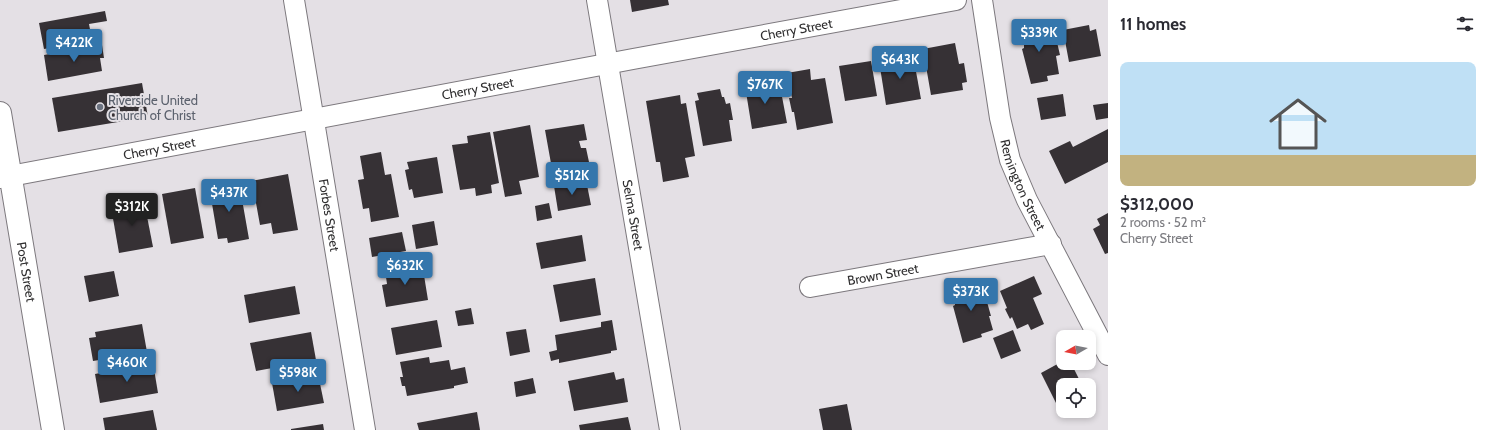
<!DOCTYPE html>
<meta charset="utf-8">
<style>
body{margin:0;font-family:Cabin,sans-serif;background:#f2f2f3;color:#2b2b33;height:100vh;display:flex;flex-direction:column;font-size:15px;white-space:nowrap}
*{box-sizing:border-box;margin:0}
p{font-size:13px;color:#7c7c81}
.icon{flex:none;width:22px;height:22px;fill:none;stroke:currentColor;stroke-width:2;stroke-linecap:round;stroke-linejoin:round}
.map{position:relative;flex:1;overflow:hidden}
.sheet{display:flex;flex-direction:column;background:#fff;width:380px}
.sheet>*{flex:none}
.needle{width:26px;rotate:261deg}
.controls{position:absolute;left:1056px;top:330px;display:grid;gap:8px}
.controls a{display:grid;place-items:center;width:40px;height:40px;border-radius:8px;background:#fff;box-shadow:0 2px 6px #0003;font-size:20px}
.price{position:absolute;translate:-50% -34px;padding:0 9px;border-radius:4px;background:#3476ac;color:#fff;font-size:13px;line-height:26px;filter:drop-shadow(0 1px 2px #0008)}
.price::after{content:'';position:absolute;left:50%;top:24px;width:12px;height:9px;margin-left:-6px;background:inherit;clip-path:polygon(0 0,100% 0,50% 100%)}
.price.on{background:#222;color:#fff}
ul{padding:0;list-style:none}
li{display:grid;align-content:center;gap:8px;height:212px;padding:0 12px}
li span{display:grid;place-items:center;height:124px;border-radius:8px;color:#555}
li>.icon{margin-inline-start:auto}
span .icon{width:72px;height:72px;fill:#fffc;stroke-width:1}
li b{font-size:17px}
h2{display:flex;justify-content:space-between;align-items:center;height:48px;padding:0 12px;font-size:17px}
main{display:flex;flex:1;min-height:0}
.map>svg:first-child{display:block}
</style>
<main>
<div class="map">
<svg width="1108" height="430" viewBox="0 0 1108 430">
<rect width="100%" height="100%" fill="#e4e0e5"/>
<g fill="#363135">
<path d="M630,0h38l1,5 -37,7z"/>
<path d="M105,11l2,10 -18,3 3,16 -48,9 -5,-26z"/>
<path d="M1038,25l1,8 13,-2 1,7h3l4,17 -4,1 3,18 -12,2 1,5 -17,3 -9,-35 2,-1v-4l-7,1 -3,-16z"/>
<path d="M1089,25l1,6 6,-2 5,27 -32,6 -6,-32z"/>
<path d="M955,43l4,21 5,-1 3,19 -5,1 1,7 -32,5 -8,-46z"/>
<path d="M102,45l2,13h-4l2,13 -54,10 -4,-26z"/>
<path d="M913,55l8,44 -35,6 -7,-44z"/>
<path d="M871,61l6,35 -32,5 -6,-35z"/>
<path d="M810,69l1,11 14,-2 8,45 -36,7 -3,-18h-2l-3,-14h3l-5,-25z"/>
<path d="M766,78l2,10 12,-2 7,37 -35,6 -6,-37 4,-1 -2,-10z"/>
<path d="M142,83l6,34 -90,15 -6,-34z"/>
<path d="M720,89l2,8h2l2,7 4,-1 3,17h-4l3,21 -29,5 -8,-45 4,-1 -2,-7z"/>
<path d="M1063,94l3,22 -25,4 -4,-22z"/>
<path d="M680,95l1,9 5,-1 9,53 -10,2 4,19 -26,5 -3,-20h-4l-10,-61z"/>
<path d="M1108,103v15l-12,2 -3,-15z"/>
<path d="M584,124l3,16 -8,1 2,7h5l3,14 -37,7 -7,-39z"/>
<path d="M530,125l9,52 -20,4 3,13 -17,3 -12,-65z"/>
<path d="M1108,129v33l-43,22 -16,-33 21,-10 3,6z"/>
<path d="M490,132l9,51 -8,2 1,8 -16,3 -1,-8 -15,2 -8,-45 16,-2 -1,-7z"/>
<path d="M381,152l4,23 6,-1 8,43 -28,5 -2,-14 -6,1 -5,-29 6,-1 -4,-23z"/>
<path d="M437,157l6,36 -29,5 -2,-9 -3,1 -4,-20 4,-1 -2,-7z"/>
<path d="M288,174l10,56 -25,4 -2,-11 -11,2 -8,-44z"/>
<path d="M586,180l5,25 -33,6 -4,-25z"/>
<path d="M233,182l2,7 5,-1 9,51 -21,4 -1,-5 -9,1 -8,-47h4l-2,-6z"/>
<path d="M195,188l9,50 -33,6 -9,-50z"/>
<path d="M144,201l9,46 -34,6 -8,-46z"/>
<path d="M549,203l3,15 -15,3 -2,-15z"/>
<path d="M1108,213v40l-3,1 -12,-25 7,-4 -3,-6z"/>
<path d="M434,221l4,24 -22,4 -4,-24z"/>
<path d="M402,232l4,19 -34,6 -3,-19z"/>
<path d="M582,235l4,26 -45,8 -5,-26z"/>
<path d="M422,263l6,37 -42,7 -4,-22 5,-1 -2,-14z"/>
<path d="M114,271l5,25 -30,6 -5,-26z"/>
<path d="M1034,276l8,18 -9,4 11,26 -13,6 -3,-6 -11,5 -5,-12 -2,2 -5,-10 2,-1 -7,-17z"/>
<path d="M595,278l6,37 -41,7 -7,-37z"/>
<path d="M977,281l4,13 1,-1 3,10 2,-1 4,14h-2l4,14 -12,4 1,3 -19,6 -10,-37 2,-1v-2l-2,1 -2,-8 7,-2 -3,-7z"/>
<path d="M295,286l5,28 -51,9 -5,-28z"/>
<path d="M471,308l3,16 -16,2 -3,-15z"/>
<path d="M437,320l5,27 -46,8 -5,-27z"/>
<path d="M612,320l5,30 -6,1v2l-52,10v-4l-8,2 -2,-9 8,-2 -2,-15 46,-8v-5z"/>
<path d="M142,324l5,28 -54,9 -4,-23 7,-1 -1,-5z"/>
<path d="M526,329l4,23 -20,4 -4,-24z"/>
<path d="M1013,330l8,21 -20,8 -8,-21z"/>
<path d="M311,332l5,28 -60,11 -6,-28z"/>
<path d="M429,357l1,6 19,-3 2,10 14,-3 3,16 -14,3v2l-47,8 -2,-10h-3l-2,-9h3l-3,-15z"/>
<path d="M1063,361v2h8l11,22h-19v23l-2,-5 -4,2 -16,-32z"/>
<path d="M153,363l5,30 -58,10 -5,-29z"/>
<path d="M614,372l2,8 8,-2 4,24 -54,9 -6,-30z"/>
<path d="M318,374l6,29 -47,8 -5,-28z"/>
<path d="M533,378l3,15 -20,4 -2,-15z"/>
<path d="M847,404l5,26h-29l-4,-21z"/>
<path d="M153,410l4,20h-52l-2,-12z"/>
<path d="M477,412l3,18h-61l-2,-7z"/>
<path d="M628,417l3,13h-51l-1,-5z"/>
<path d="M323,424l1,6h-33v-1z"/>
</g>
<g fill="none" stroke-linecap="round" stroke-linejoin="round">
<defs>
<g id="street">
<path id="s1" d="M294,0l71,430"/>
<path id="s2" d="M597,0l73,430"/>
<path id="s3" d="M982,0l18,118 10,42 17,40 81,155"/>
<path id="s4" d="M0,178l633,-119 323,-59"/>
<path id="s5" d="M810,287l241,-43"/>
</g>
<g id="secondary">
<path id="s6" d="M0,113l53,317"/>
</g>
</defs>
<use href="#street" stroke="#7c787d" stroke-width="22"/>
<use href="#secondary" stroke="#7c787d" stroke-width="24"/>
<use href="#street" stroke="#fff" stroke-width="20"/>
<use href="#secondary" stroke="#fff" stroke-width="22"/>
</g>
<circle fill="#6b7280" stroke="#e4e0e5" stroke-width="1.5" cx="100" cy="107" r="4"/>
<g text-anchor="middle" stroke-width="4" stroke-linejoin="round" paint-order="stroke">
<g font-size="13" fill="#2f2e2f" stroke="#e4e0e5">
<text dy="5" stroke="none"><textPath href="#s4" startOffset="810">Cherry Street</textPath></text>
<text dy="5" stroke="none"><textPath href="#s4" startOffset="486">Cherry Street</textPath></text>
<text dy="5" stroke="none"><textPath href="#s4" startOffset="162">Cherry Street</textPath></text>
<text dy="5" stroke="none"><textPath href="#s3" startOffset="190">Remington Street</textPath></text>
<text dy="5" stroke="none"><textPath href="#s1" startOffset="218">Forbes Street</textPath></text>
<text dy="5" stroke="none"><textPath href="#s2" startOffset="218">Selma Street</textPath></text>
<text dy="5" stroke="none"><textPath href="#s6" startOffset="161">Post Street</textPath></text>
<text dy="5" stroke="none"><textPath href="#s5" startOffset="74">Brown Street</textPath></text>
</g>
<g font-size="13" fill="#5b616d" stroke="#e4e0e5" text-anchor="start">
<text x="108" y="105">Riverside United<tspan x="108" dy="15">Church of Christ</tspan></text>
</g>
</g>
</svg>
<div class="controls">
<a><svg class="needle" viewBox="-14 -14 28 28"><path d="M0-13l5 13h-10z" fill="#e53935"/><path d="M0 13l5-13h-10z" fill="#7c7c81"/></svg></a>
<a><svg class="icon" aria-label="locate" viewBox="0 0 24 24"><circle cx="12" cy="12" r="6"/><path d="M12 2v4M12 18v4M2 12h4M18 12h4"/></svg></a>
</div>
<b class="price" style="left:1039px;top:53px">$339K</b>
<b class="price" style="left:74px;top:63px">$422K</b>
<b class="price" style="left:900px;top:80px">$643K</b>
<b class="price" style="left:765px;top:105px">$767K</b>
<b class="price" style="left:572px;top:196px">$512K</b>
<b class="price" style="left:229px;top:213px">$437K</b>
<b class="price on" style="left:132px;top:227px">$312K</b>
<b class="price" style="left:405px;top:286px">$632K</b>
<b class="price" style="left:971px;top:312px">$373K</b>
<b class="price" style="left:127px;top:383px">$460K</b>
<b class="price" style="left:298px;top:393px">$598K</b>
</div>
<section class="sheet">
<h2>11 homes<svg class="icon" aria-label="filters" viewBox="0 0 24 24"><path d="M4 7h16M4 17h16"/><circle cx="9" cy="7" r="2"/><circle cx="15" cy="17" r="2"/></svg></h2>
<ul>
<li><span style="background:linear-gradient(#bfe0f5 75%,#c2b280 0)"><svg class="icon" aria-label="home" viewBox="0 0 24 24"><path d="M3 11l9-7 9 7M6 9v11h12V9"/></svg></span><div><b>$312,000</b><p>2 rooms · 52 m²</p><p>Cherry Street</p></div></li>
</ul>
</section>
</main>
